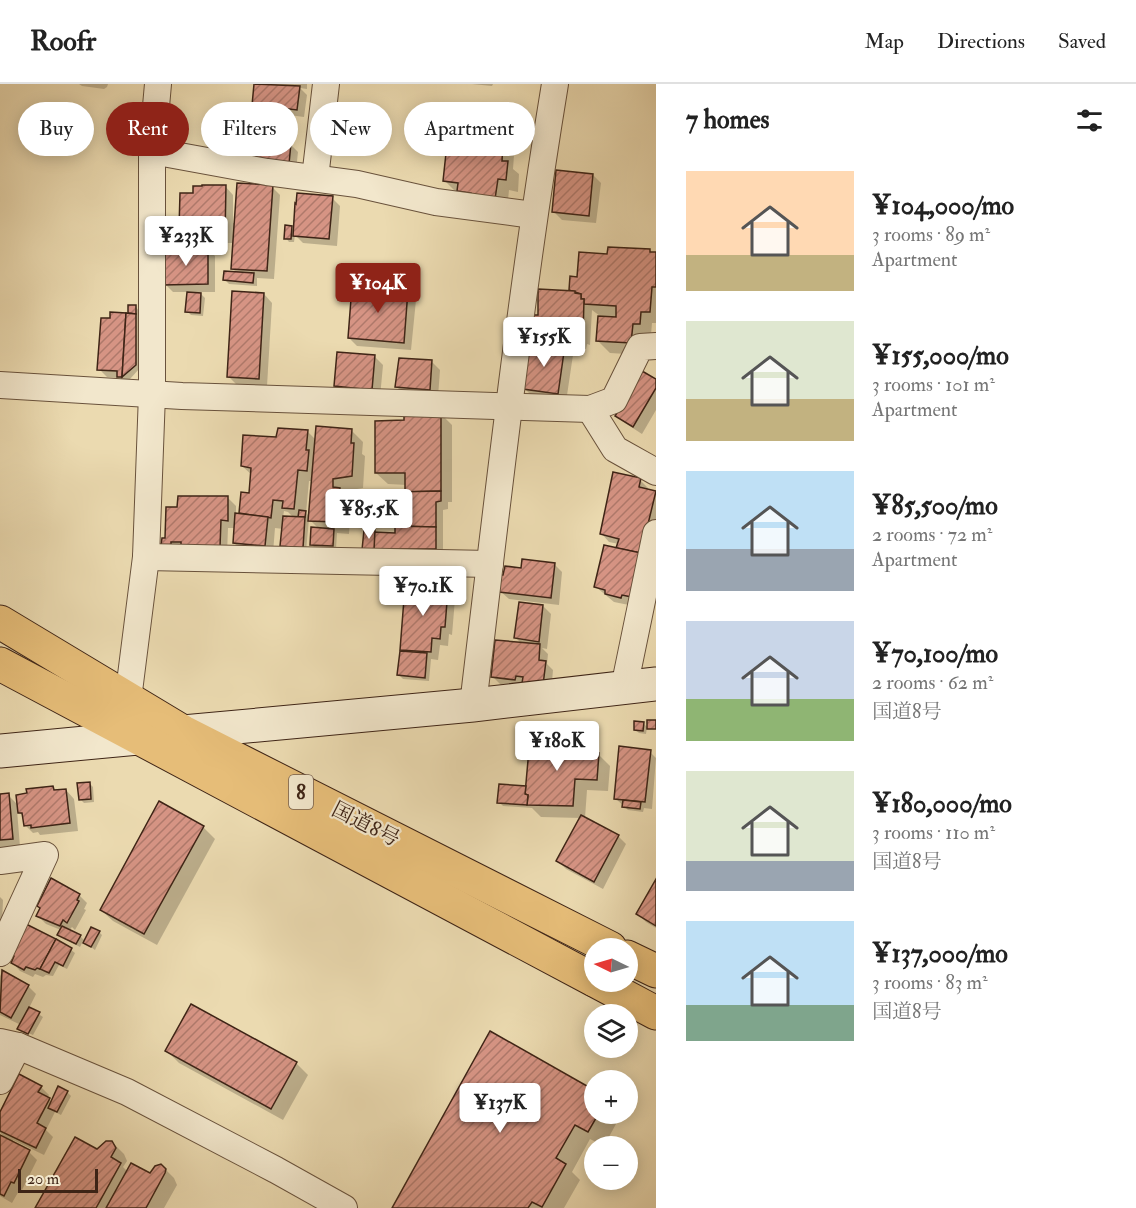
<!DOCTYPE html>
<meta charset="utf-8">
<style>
body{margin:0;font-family:"IM FELL Double Pica","Noto Serif JP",serif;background:#f2f2f2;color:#222;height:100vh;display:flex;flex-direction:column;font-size:22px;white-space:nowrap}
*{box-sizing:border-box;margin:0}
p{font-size:20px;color:#767676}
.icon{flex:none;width:33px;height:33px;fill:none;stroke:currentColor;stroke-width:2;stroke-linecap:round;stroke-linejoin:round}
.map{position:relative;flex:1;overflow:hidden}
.drawer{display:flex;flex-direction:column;background:#fff;width:480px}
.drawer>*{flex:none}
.banner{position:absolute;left:18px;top:18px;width:548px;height:54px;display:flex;gap:12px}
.needle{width:39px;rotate:275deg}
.tools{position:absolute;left:584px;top:854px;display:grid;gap:12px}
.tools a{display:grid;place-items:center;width:54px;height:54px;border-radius:50%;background:#fff;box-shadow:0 3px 15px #0003;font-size:30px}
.scale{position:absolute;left:18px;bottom:15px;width:80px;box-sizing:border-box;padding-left:6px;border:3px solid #3e2416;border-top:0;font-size:16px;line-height:21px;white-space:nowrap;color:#3e2416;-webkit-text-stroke:4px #f2e7cc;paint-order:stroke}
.price{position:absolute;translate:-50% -51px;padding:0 14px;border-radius:6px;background:#fff;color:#222;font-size:20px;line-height:39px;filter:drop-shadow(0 2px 3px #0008)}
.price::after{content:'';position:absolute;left:50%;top:36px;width:18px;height:14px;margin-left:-9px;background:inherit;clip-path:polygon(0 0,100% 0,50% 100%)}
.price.active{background:#8f2418;color:#fff}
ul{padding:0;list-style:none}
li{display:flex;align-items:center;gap:18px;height:150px;padding:0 30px}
li span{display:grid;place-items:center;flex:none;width:168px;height:120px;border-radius:0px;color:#555}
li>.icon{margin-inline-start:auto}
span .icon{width:72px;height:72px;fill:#fffc;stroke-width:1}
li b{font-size:26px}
h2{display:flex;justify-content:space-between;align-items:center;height:72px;padding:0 30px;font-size:26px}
.tag{padding:0 21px;border-radius:27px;background:#fff;box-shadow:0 3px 15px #0003;font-size:21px;line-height:54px}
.tag.active{background:#8f2418;color:#fff}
header{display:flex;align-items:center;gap:36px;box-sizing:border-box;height:84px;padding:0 30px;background:#fff;border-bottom:2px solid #e0e0e0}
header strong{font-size:28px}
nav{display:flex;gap:33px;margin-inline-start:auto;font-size:21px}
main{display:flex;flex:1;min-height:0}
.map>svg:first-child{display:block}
</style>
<header>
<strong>Roofr</strong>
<nav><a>Map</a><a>Directions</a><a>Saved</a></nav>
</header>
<main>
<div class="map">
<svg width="656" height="1124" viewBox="0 0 656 1124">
<defs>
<pattern id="building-hatch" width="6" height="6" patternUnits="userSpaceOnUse" patternTransform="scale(1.5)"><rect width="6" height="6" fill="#d69484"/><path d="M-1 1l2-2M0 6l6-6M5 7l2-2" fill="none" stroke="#af796b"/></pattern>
</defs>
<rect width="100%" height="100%" fill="#ebdab0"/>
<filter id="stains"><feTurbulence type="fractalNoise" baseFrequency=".00333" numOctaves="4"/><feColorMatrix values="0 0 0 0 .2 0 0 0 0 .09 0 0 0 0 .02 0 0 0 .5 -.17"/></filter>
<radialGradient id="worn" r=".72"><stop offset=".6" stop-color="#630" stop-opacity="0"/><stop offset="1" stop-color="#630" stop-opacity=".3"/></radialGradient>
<g fill="#0003" fill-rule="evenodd">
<path d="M79,0h29l-1,3 -3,2 -22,-3z"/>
<path d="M256,0h51v5l-7,-1 7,7 -3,22 -15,-2 -1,11 -10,-1 10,10 -2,9h4l8,8 -2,19 -40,-5 6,-41 -10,-10z"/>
<path d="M472,0h21l-1,2z"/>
<path d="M503,46l12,12 -2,27 6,5 -1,18 -9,-2 -2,20 -51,-18 -12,-12z"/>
<path d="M593,91l8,8 -5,40 -34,-3 -8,-8z"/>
<path d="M225,102l8,9v28h3l36,-36 8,8 -6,84 -17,-1v8l-28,-2 -4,-4 12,-7 -5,-5 2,-25h-11v4h-17l9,9v36h-16l6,6 -2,18 -12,-1 -4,-4 2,-19h-16l-8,-8 7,-32 23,-57z"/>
<path d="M332,114l8,8 -3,40 -34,-3 -8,-8 -1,7h-5l-3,-4 5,-10 4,4z"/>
<path d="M649,167l7,3v69h-4l-1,12 -8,20 -33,-2 -12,-12 2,-25 -8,-6 -2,35 -3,-1 -1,5 -20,-1 7,7 -7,47 -33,-5 -8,-8 14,-73 32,-24v-14l7,1 31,-23z"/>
<path d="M408,208l8,8 -5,50 -54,-4 -8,-8z"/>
<path d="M264,210l8,9 -5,83 -31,-2 -8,-8z"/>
<path d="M129,223h7l3,4v58l-9,10 -1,6 -9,-7 -13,-1 -8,-8 12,-49 17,-3z"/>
<path d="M375,273l8,8 -3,32 -37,-4 -8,-8z"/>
<path d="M432,278l8,8 -2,27 -33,-2 -8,-8z"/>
<path d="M643,289l13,8v29l-14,24 -17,-11 -8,-8z"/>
<path d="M440,329l12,12v77h-4v7l-5,1v47l-66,-7 -1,-16h21l-1,-6 -2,-2 13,-33v-8l-19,-1 -12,-11 30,-51z"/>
<path d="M351,346l12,12 -1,12 3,2 -2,32 -18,3 -1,3 7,7 -2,33 -12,-1 -1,16 -21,-1 -4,-4 8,-15 -10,-10 -3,32 -21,-2 -3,-4 1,-16 -8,-1 -2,25 -31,-2 -8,-8 2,-15h-8l-1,26 -56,-1 -4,-13 12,-32 49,-10 8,8v9h8l-3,-2 9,-19 2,-19 -10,-9 36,-27 29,-8 9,9zM309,397h4l-3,36 -4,-4zM284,427l4,1 6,6 -11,-1z"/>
<path d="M640,396l8,8 -1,3 9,3v38l-27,73 -15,-3 -18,-15 23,-43 -10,-2 -8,-9z"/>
<path d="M554,480l8,8 -3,33 -50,-6 -9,-8 22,-22z"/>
<path d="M447,507l8,8 -3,36 -3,-1 -1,12 -8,-1 -2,15 -7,-1 -2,22 -26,-2 -4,-4 6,-22 -4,-4z"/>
<path d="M543,522l8,8 -4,35 -5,-1 6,6 -1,10 6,6 -2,23 -50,-8 -8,-8 29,-33 -6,-6z"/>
<path d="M643,639l4,4 -1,7 -7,-1 -4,-3z"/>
<path d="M563,659l5,4 9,1 5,5 16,1 12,12 -2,25 -21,-1 -2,28 33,18 8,8 -23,45 -37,-20 -8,-8 23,-43 -40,-1 -9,-9 -29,-2 -4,-4 28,-14z"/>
<path d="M650,668l6,6 -4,51 -8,-1 -1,4 -15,-2 -13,-12z"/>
<path d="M90,700l3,3 1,15 -10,1 -4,-4z"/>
<path d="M53,704l4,4 9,-2 8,9 4,32 -38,4 -2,-3 -5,1 -8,-8 -1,-8 -7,-7 3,37 -20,1v-52l8,-1 11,11z"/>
<path d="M203,743l12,12 -58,106 -44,-24 -12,-11z"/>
<path d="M656,798v46l-10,-6 -8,-8z"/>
<path d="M79,811l8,8 -3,6 2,1 -11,20 -3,-3 -3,4 11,5 5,5 14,-9 3,3 -7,15 -12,-9 -3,6 -17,-9 -4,-4 2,-4 -15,-6 -8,-8z"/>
<path d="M0,813l3,3 -2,43h-1z"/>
<path d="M71,866l4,3 -8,16 -8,-4 -6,11 -7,-1 -3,2 -8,-3 -2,3 -13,-6 -8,-9 3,-5 -3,-3z"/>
<path d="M2,888l26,14 8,8 -7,14 14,9 -10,18 -12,-5v2l-2,-3 2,-4 -21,-10v-39z"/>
<path d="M167,967l129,12 12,12 -25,45 -104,-57z"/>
<path d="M41,1003l8,8 -2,3 5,4 15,-10 4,4 -10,19 -6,-3 -9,18 7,7 -9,18 -31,-15 -1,3 17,9 8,8 -15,30 -2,-1 -8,14 -12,-7v-59l7,2 -7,-6v-18z"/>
<path d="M594,1007v22h28l-18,33 -14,-7 -18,33 8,8 -16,28h-170z"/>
<path d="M112,1058l12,12 3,7 -4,6 5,5 22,3 12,-9 12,12 3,7 -13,23h-127l60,-57z"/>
</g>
<g fill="url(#building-hatch)" stroke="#3e2416" stroke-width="1.5">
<path d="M254,0l46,2 -3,24 -15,-2 -1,11 -30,-3z"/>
<path d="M250,38l30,3 -2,16 13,2 -2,21 -43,-6z"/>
<path d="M467,43l37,2 -2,32h6l-2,19 -8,-1 -3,20 -25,-2 1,-4 -14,-2 1,-8 -15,-2 3,-28 18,2z"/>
<path d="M556,86l37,4 -4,42 -37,-4z"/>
<path d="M237,99l36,2 -6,86 -36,-2z"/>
<path d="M202,101h24l-1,51h-10v4l-22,-1v12h-22v-22h8l1,-36h13v-7h9z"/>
<path d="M297,109l36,3 -4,43 -36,-3 2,-33 1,1z"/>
<path d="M285,141l7,1 -1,13h-7z"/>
<path d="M194,163h14v37l-45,1v-34h30z"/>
<path d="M608,163l42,2v3h6v35h-4l-2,25h-9l-1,12h-7l-2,19 -35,-2 2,-25 18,1v-11l-32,-2v-5h-3v-5l-12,-4 1,-14 7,1 2,-25 28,2z"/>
<path d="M224,187l30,2 -1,10 -30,-3z"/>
<path d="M352,202l56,4 -4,53 -56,-5z"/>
<path d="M538,205l37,2v2l6,1v5h3l-1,38h-4v5l-26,-2v4l-15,-2v2l-9,-1 2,-28h7z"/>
<path d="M232,207l32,2 -5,86 -32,-2z"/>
<path d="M187,208l14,1 -1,20 -15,-1z"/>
<path d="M128,221h8v9l-8,-1z"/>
<path d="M110,228l16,1 -4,64h-5v-6l-20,-1 4,-52h9z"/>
<path d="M126,229l10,1v51l-14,12z"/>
<path d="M538,258l27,3 -7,49 -35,-5 7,-46 8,1z"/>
<path d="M337,268l38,3 -3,35 -38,-4z"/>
<path d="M399,274l33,2 -2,30 -35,-3z"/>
<path d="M642,287l14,8v9l-23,39 -18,-11z"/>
<path d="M404,327l37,1v79l-36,1v-19h-30v-52l29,-1z"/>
<path d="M316,342l36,3 -1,14h3l-2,33 -19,3v8l7,1 -3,34 -29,-1z"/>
<path d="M278,344l30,2 -2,20h3l-2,21 -9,-1 -4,39 -12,-1 1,-7 -10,-1 -2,18 -32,-5 2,-21 8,1 2,-25 -10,-2 2,-31 33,2z"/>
<path d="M613,388l28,6 -2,9 17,4 -15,62 -25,-5 3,-9 -19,-5z"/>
<path d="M441,407v10l-5,1v25l-44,-1 1,-34z"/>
<path d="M178,412h50v25l-7,-1 -1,27 -39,-1v-4h-10v4l-10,-1 1,-7h3l1,-31h11z"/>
<path d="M299,426l7,1 -1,6h-7z"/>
<path d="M235,429l33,4 -3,29 -32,-3z"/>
<path d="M283,432l22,1 -2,31 -23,-2z"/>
<path d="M395,442l41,1v22h-62v-17l21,1z"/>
<path d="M311,443l23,2 -1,17 -23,-1z"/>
<path d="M364,446h11l-1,20h-12z"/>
<path d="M604,461l37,8 -9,44 -10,-2 -1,3 -16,-4v-4l-11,-3z"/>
<path d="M522,475l33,4 -4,35 -52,-6 2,-17h2l2,-9 16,2z"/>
<path d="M405,502l43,3 -3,38h-4l-1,12 -8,-1 -1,14 -31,-2z"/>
<path d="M519,518l24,3 -4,37 -25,-4z"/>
<path d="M495,556l45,4 -1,16 7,1 -3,24 -21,-2 1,-6 -7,-1 -1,4 -24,-3z"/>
<path d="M400,567l27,2 -2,25 -28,-3z"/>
<rect x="647" y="636" width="9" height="9"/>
<path d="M634,637l10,1 -1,9 -9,-1z"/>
<path d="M533,655l31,2v5l14,1 -1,4 22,2 -2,27 -22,-1 -2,27 -46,-1 1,-10 -3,-1 4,-45h4z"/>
<path d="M619,662l32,4 -6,52 -31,-3z"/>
<path d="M90,698l1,17 -12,1 -2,-17z"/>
<path d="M499,700l27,2 -1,8 3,1 -1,10 -30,-2z"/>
<path d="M53,702l1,4 12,-1 4,34 -39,5v-3l-7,1 -2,-13h-4l-2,-18 11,-2 -1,-4z"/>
<path d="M9,709l4,46 -13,1v-46z"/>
<path d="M623,716l18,2 -1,7 -18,-2z"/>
<path d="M159,717l45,25 -60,108 -44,-24z"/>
<path d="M581,731l38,20 -25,47 -38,-21z"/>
<path d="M51,794l29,16 -3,6 2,1 -12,22 -4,-3 -3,6 -24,-10 4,-8 -3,-2z"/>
<path d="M656,795v47l-20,-12z"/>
<path d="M26,840l30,15 -16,30 -3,-1 -2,2 -9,-3 -2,3 -13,-7 3,-7 -4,-2z"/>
<path d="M62,842l19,9 -5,9 -19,-9z"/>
<path d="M91,843l9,4 -9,16 -8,-4z"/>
<path d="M56,855l16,9 -9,18 -8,-4 -6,11 -9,-4z"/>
<path d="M2,886l27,15 -18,33 -11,-6z"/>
<path d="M191,920l106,58 -26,47 -106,-58z"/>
<path d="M29,923l11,5 -12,22 -11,-5z"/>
<path d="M490,947l104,59v23h5l-11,19 -13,-7 -19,33 10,6 -24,43 -10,-5 -4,6h-136z"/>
<path d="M19,990l23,12 -4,6 12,6 -13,25 9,5 -10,20 -36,-17v-19z"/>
<path d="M58,1002l10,5 -11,21 -9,-4z"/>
<path d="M0,1051l30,15 -16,33 -3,-1 -7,14 -4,-2z"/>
<path d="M75,1053l22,12 9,-8h6l4,7 -5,9 10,6 -25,45h-61z"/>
<path d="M131,1079l19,10 5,-7 6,-2 5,5 -1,4 -19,35h-40z"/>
</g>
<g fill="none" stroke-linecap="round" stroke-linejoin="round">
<defs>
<g id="street">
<path d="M152,67l115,21 90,12 79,18 97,13"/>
<path d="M315,94l11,-94"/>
<path d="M656,262l-16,1 -26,53 -24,9 25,40 41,23"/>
<path d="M0,301l182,11 408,13"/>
<path d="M146,473l344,7"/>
<path d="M624,604l32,-155"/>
<path d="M128,615l18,-142 6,-163v-243l6,-67"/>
<path d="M473,621c25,-208 48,-415 82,-621"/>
<path d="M0,777l45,-6 -45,98"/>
<path d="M0,958l18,4 109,46 149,78 68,38"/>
<path d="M0,997l18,-35"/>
</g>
<g id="secondary">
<path d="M183,648l290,-27 183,-21"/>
<path d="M0,667l138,-13"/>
</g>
<g id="highway">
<path d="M0,538l183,110 427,216"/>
<path d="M0,580l594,316"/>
<path d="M627,873l29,14"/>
<path d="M596,897l60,32"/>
</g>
</defs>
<use href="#street" stroke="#69523c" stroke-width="28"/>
<use href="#secondary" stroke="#3e2416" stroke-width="35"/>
<use href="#highway" stroke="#3e2416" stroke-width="35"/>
<use href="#street" stroke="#f2e7cc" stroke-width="26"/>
<use href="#secondary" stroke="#f2e7cc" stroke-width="33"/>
<use href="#highway" stroke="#e6bd78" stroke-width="33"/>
</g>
<g text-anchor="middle" stroke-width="4.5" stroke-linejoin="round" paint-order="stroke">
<rect fill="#f2e7cc" stroke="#745e4d" stroke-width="1.5" x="289" y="691" width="24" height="34" rx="4.5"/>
<g font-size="20" font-weight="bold" fill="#3e2416">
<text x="301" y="715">8</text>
</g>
<g font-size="21" fill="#3e2416" stroke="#f2e7cc">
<text transform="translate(366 740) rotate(27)" y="7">国道8号</text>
</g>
</g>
<rect width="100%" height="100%" filter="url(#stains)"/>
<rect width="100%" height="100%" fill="url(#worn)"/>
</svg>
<div class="tools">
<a><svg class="needle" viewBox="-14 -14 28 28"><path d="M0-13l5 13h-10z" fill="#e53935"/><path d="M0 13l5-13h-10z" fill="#767676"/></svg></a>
<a><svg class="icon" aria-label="layers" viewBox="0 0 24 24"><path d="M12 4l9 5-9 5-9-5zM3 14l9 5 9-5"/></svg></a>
<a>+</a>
<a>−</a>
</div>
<div class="scale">20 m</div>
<b class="price" style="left:186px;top:183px">¥233K</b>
<b class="price active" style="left:378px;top:230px">¥104K</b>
<b class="price" style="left:544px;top:284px">¥155K</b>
<b class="price" style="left:369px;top:456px">¥85.5K</b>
<b class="price" style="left:423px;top:533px">¥70.1K</b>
<b class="price" style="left:557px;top:688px">¥180K</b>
<b class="price" style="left:500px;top:1050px">¥137K</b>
<div class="banner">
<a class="tag">Buy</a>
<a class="tag active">Rent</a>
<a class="tag">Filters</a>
<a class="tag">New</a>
<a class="tag">Apartment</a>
</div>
</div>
<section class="drawer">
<h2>7 homes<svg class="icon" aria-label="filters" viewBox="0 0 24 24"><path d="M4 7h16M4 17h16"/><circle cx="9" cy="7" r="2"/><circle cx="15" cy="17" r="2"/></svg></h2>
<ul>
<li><span style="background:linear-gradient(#ffd9b3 70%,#c2b280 0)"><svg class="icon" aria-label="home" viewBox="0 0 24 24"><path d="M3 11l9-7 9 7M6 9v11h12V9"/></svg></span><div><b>¥104,000/mo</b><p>3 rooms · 89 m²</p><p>Apartment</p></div></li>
<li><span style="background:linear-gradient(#dfe7d0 65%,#c2b280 0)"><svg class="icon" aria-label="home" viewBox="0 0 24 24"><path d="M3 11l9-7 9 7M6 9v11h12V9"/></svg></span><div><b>¥155,000/mo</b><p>3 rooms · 101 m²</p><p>Apartment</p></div></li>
<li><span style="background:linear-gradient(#bfe0f5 65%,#9aa5b1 0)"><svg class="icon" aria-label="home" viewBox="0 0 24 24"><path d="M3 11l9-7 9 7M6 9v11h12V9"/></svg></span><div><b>¥85,500/mo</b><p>2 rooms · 72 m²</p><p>Apartment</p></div></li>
<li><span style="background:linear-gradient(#c9d6e8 65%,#8fb573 0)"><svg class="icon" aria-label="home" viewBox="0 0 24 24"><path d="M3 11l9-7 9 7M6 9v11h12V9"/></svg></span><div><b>¥70,100/mo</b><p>2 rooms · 62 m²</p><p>国道8号</p></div></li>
<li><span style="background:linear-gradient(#dfe7d0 75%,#9aa5b1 0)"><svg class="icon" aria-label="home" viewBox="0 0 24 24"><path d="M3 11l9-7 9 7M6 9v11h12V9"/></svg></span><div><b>¥180,000/mo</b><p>3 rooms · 110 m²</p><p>国道8号</p></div></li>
<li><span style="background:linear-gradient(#bfe0f5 70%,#7fa58c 0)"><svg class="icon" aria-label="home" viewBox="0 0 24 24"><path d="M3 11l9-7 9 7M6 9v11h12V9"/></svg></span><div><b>¥137,000/mo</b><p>3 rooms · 83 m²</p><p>国道8号</p></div></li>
</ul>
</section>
</main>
